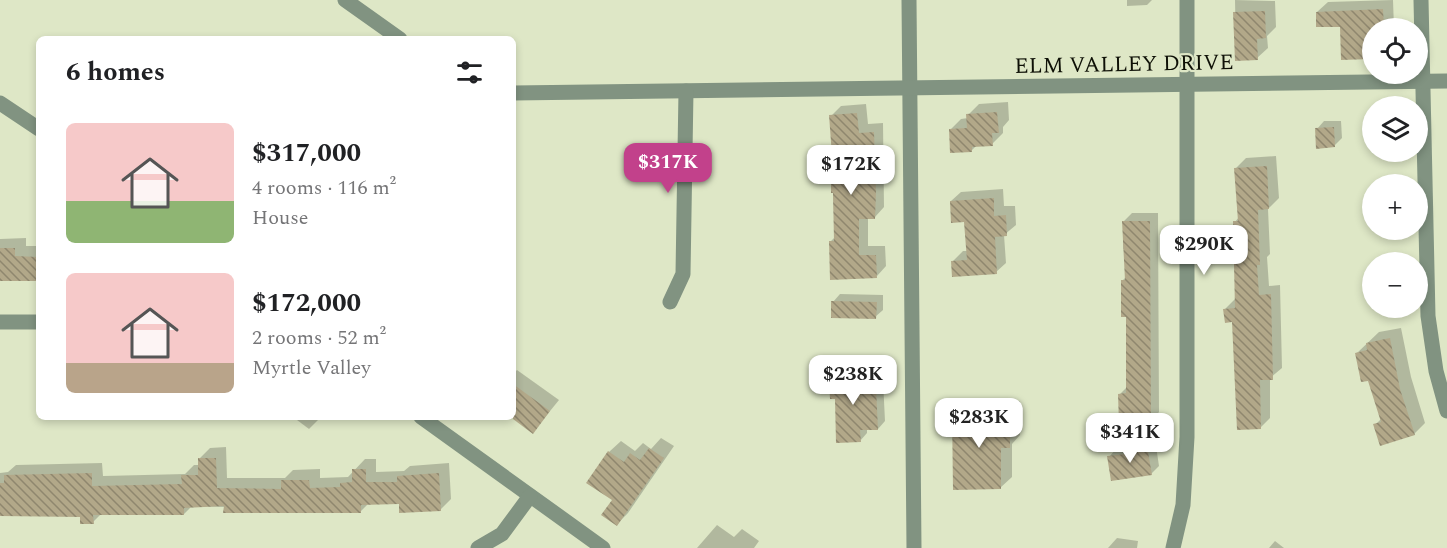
<!DOCTYPE html>
<meta charset="utf-8">
<style>
body{margin:0;font-family:Spectral,serif;background:#f2f2f2;color:#202124;height:100vh;display:flex;flex-direction:column;font-size:22px;white-space:nowrap}
*{box-sizing:border-box;margin:0}
p{font-size:20px;color:#757577}
.icon{flex:none;width:33px;height:33px;fill:none;stroke:currentColor;stroke-width:2;stroke-linecap:round;stroke-linejoin:round}
.map{position:relative;flex:1;overflow:hidden}
.drawer{position:absolute;left:36px;top:36px;width:480px;height:384px;display:flex;flex-direction:column;background:#fff;border-radius:9px;box-shadow:0 3px 9px #0003}
.drawer>*{flex:none}
.buttons{position:absolute;left:1362px;top:18px;display:grid;gap:12px}
.buttons a{display:grid;place-items:center;width:66px;height:66px;border-radius:50%;background:#fff;box-shadow:0 3px 9px #0003;font-size:30px}
.price{position:absolute;translate:-50% -51px;padding:0 14px;border-radius:12px;background:#fff;color:#222;font-size:20px;line-height:39px;filter:drop-shadow(0 2px 3px #0008)}
.price::after{content:'';position:absolute;left:50%;top:36px;width:18px;height:14px;margin-left:-9px;background:inherit;clip-path:polygon(0 0,100% 0,50% 100%)}
.price.active{background:#c2418b;color:#fff}
ul{padding:0;list-style:none}
li{display:flex;align-items:center;gap:18px;height:150px;padding:0 30px}
li span{display:grid;place-items:center;flex:none;width:168px;height:120px;border-radius:9px;color:#555}
li>.icon{margin-inline-start:auto}
span .icon{width:72px;height:72px;fill:#fffc;stroke-width:1}
li b{font-size:26px}
h2{display:flex;justify-content:space-between;align-items:center;height:72px;padding:0 30px;font-size:26px}
.map>svg:first-child{display:block}
</style>
<div class="map">
<svg width="1447" height="548" viewBox="0 0 1447 548">
<defs>
<pattern id="building-back-hatch" width="6" height="6" patternUnits="userSpaceOnUse" patternTransform="scale(1.5)"><rect width="6" height="6" fill="#b2a889"/><path d="M-1 5l2 2M0 0l6 6M5-1l2 2" fill="none" stroke="#8f876e"/></pattern>
</defs>
<rect width="100%" height="100%" fill="#dee7c6"/>
<g fill="#0003">
<path d="M1127,0h25l-5,5 -20,1z"/>
<path d="M1235,0l40,1 1,26 -9,9 1,12 -11,10 -21,1z"/>
<path d="M1393,0l1,28h-22v29l-29,1 -1,-33 -25,-13 11,-10z"/>
<path d="M1008,102l1,18 -6,7v6l-11,11 -15,1 -5,5 -22,-20 11,-11 7,-1v-3l11,-11z"/>
<path d="M866,104l2,20 15,-1 1,84 -9,10h-7v29h17l1,20 -9,10 -47,-34 5,-5 -3,-67 -7,-13 8,-8 -2,-33 10,-10z"/>
<path d="M1324,121h17l1,17 -8,8 -17,-17z"/>
<path d="M1276,156l3,42 -11,11 2,45 -3,3 2,29 11,-1 2,83 -12,10v40l-10,10 -26,-107 -9,-12 10,-10v-77l4,-5 -3,-49 10,-10z"/>
<path d="M1003,189l1,17h11l1,19 -12,10 2,28 -10,9 -43,-11 10,-10h5l-2,-30 -15,-20 10,-9z"/>
<path d="M1132,213h26l1,199 -8,9 -31,-27 7,-7v-71l-5,-35 5,-5v-27h-4v-27z"/>
<path d="M26,238v8h13v34h-39v-41z"/>
<path d="M840,294l43,1v15l-8,7 -42,-15z"/>
<path d="M1401,328l10,49 14,46 -11,11 -39,-9 7,-7 -13,-39 -12,-26 22,-21z"/>
<path d="M868,362v18h15l2,41 -7,8h-11v4l-7,8 -29,-58 5,-5v-8l7,-7z"/>
<path d="M517,370l42,30 -26,32 -21,-15 1,-43z"/>
<path d="M1020,401v34l-8,9v33l-12,11 -46,-75 11,-11z"/>
<path d="M293,417h28l-12,12z"/>
<path d="M661,438l13,8 -46,67 -11,11 -8,-72 12,-11 14,10 8,-8 8,6z"/>
<path d="M1155,439l4,27 -8,8 -42,-17 7,-8 13,-2 5,-5z"/>
<path d="M226,447l1,31h58l8,-8 27,-1v9l28,-1 17,-18h11v13l28,-1 6,-5 39,-3 2,36 -11,11 -40,-7h-31l-8,8 -169,-5 -8,8 -82,-1 -9,9 -12,-6 -81,-2v-41l8,-1 8,-7 86,-2 1,13 82,-2 9,-9h6l-1,-6 11,-11z"/>
<path d="M717,525l17,12 8,-8 17,12 -5,7h-57z"/>
<path d="M1117,538l21,3 -1,7h-29z"/>
<path d="M1275,541l9,7h-15z"/>
</g>
<g fill="url(#building-back-hatch)">
<path d="M1383,9l1,19h-12v31l-31,1 -1,-33h-24v-15z"/>
<path d="M1265,11l1,27 -9,1 1,21 -23,1 -2,-49z"/>
<path d="M997,112l2,21h-7l1,13 -21,1v5l-22,1 -1,-24 18,-1 -1,-14z"/>
<path d="M857,113l2,20 15,-1 2,60 -1,27h-16v36h17l1,23 -47,2 -1,-39h5l-1,-48h-2v-21h-7l-1,-15 9,-1 -3,-41z"/>
<path d="M1334,127l1,20 -19,2 -1,-21z"/>
<path d="M1267,166l2,43 -11,1 2,55h-3l2,30 12,-1 2,86h-13l1,49 -24,1 -5,-108 -7,1 -2,-14 12,-1 -2,-87h5l-4,-53z"/>
<path d="M994,198v18l12,-1 1,21 -12,1 2,37 -45,3 -1,-16 16,-1 -3,-38 -13,1 -1,-22z"/>
<path d="M1122,221h28l1,201 -32,2 -1,-30 8,-1v-76h-5v-37h4z"/>
<path d="M0,248h15v8l24,1v24h-39z"/>
<path d="M831,301l46,1 -1,17 -45,-1z"/>
<path d="M1390,338l10,51 15,46 -35,11 -7,-22 8,-2 -13,-41 -7,1 -6,-29 12,-3 -1,-7z"/>
<path d="M834,369h27v18h15l2,43h-18l1,12 -25,1 -1,-44h-5l-1,-17h5z"/>
<path d="M513,384l37,27 -17,23 -20,-15z"/>
<path d="M952,412h58v36h-9v41l-48,1z"/>
<path d="M1147,446l5,29 -41,6 -4,-25 19,-2 -1,-5z"/>
<path d="M649,448l15,10 -47,68 -16,-11 11,-15 -26,-17 22,-32 16,11 6,-9 10,7z"/>
<path d="M198,458h18l1,30 64,1v-9h28l1,8 30,-1v-4l12,-1v-13h14v13h31v-6l42,-3 2,38 -42,2v-9l-38,1v8h-138l1,-7 -40,2v7h-91l1,9h-14v-7l-80,-1v-33h4v-8l88,-2v13l90,-2 -1,-9h17z"/>
</g>
<g fill="none" stroke-linecap="round" stroke-linejoin="round">
<g stroke="#819381" stroke-width="15">
<path d="M345,0l55,39"/>
<path d="M909,0l5,548"/>
<path d="M1421,0l7,316 8,55 11,40"/>
<path d="M513,93l934,-12"/>
<path d="M0,103l39,26"/>
<path d="M670,302l13,-28 3,-183"/>
<path d="M0,322h39"/>
<path d="M421,417l182,131"/>
<path d="M478,548l24,-14 28,-38"/>
<path d="M1173,548l10,-43 4,-68v-437"/>
</g>
</g>
<g text-anchor="middle" stroke-width="4.5" stroke-linejoin="round" paint-order="stroke">
<g font-size="22" fill="#0e1006" stroke="#dee7c6">
<text transform="translate(1124 63) rotate(-1)" y="8">ELM VALLEY DRIVE</text>
</g>
</g>
</svg>
<div class="buttons">
<a><svg class="icon" aria-label="locate" viewBox="0 0 24 24"><circle cx="12" cy="12" r="6"/><path d="M12 2v4M12 18v4M2 12h4M18 12h4"/></svg></a>
<a><svg class="icon" aria-label="layers" viewBox="0 0 24 24"><path d="M12 4l9 5-9 5-9-5zM3 14l9 5 9-5"/></svg></a>
<a>+</a>
<a>−</a>
</div>
<b class="price active" style="left:668px;top:194px">$317K</b>
<b class="price" style="left:851px;top:196px">$172K</b>
<b class="price" style="left:1204px;top:276px">$290K</b>
<b class="price" style="left:853px;top:406px">$238K</b>
<b class="price" style="left:979px;top:449px">$283K</b>
<b class="price" style="left:1130px;top:464px">$341K</b>
<section class="drawer">
<h2>6 homes<svg class="icon" aria-label="filters" viewBox="0 0 24 24"><path d="M4 7h16M4 17h16"/><circle cx="9" cy="7" r="2"/><circle cx="15" cy="17" r="2"/></svg></h2>
<ul>
<li><span style="background:linear-gradient(#f6c9c9 65%,#8fb573 0)"><svg class="icon" aria-label="home" viewBox="0 0 24 24"><path d="M3 11l9-7 9 7M6 9v11h12V9"/></svg></span><div><b>$317,000</b><p>4 rooms · 116 m²</p><p>House</p></div></li>
<li><span style="background:linear-gradient(#f6c9c9 75%,#b9a48a 0)"><svg class="icon" aria-label="home" viewBox="0 0 24 24"><path d="M3 11l9-7 9 7M6 9v11h12V9"/></svg></span><div><b>$172,000</b><p>2 rooms · 52 m²</p><p>Myrtle Valley</p></div></li>
</ul>
</section>
</div>
